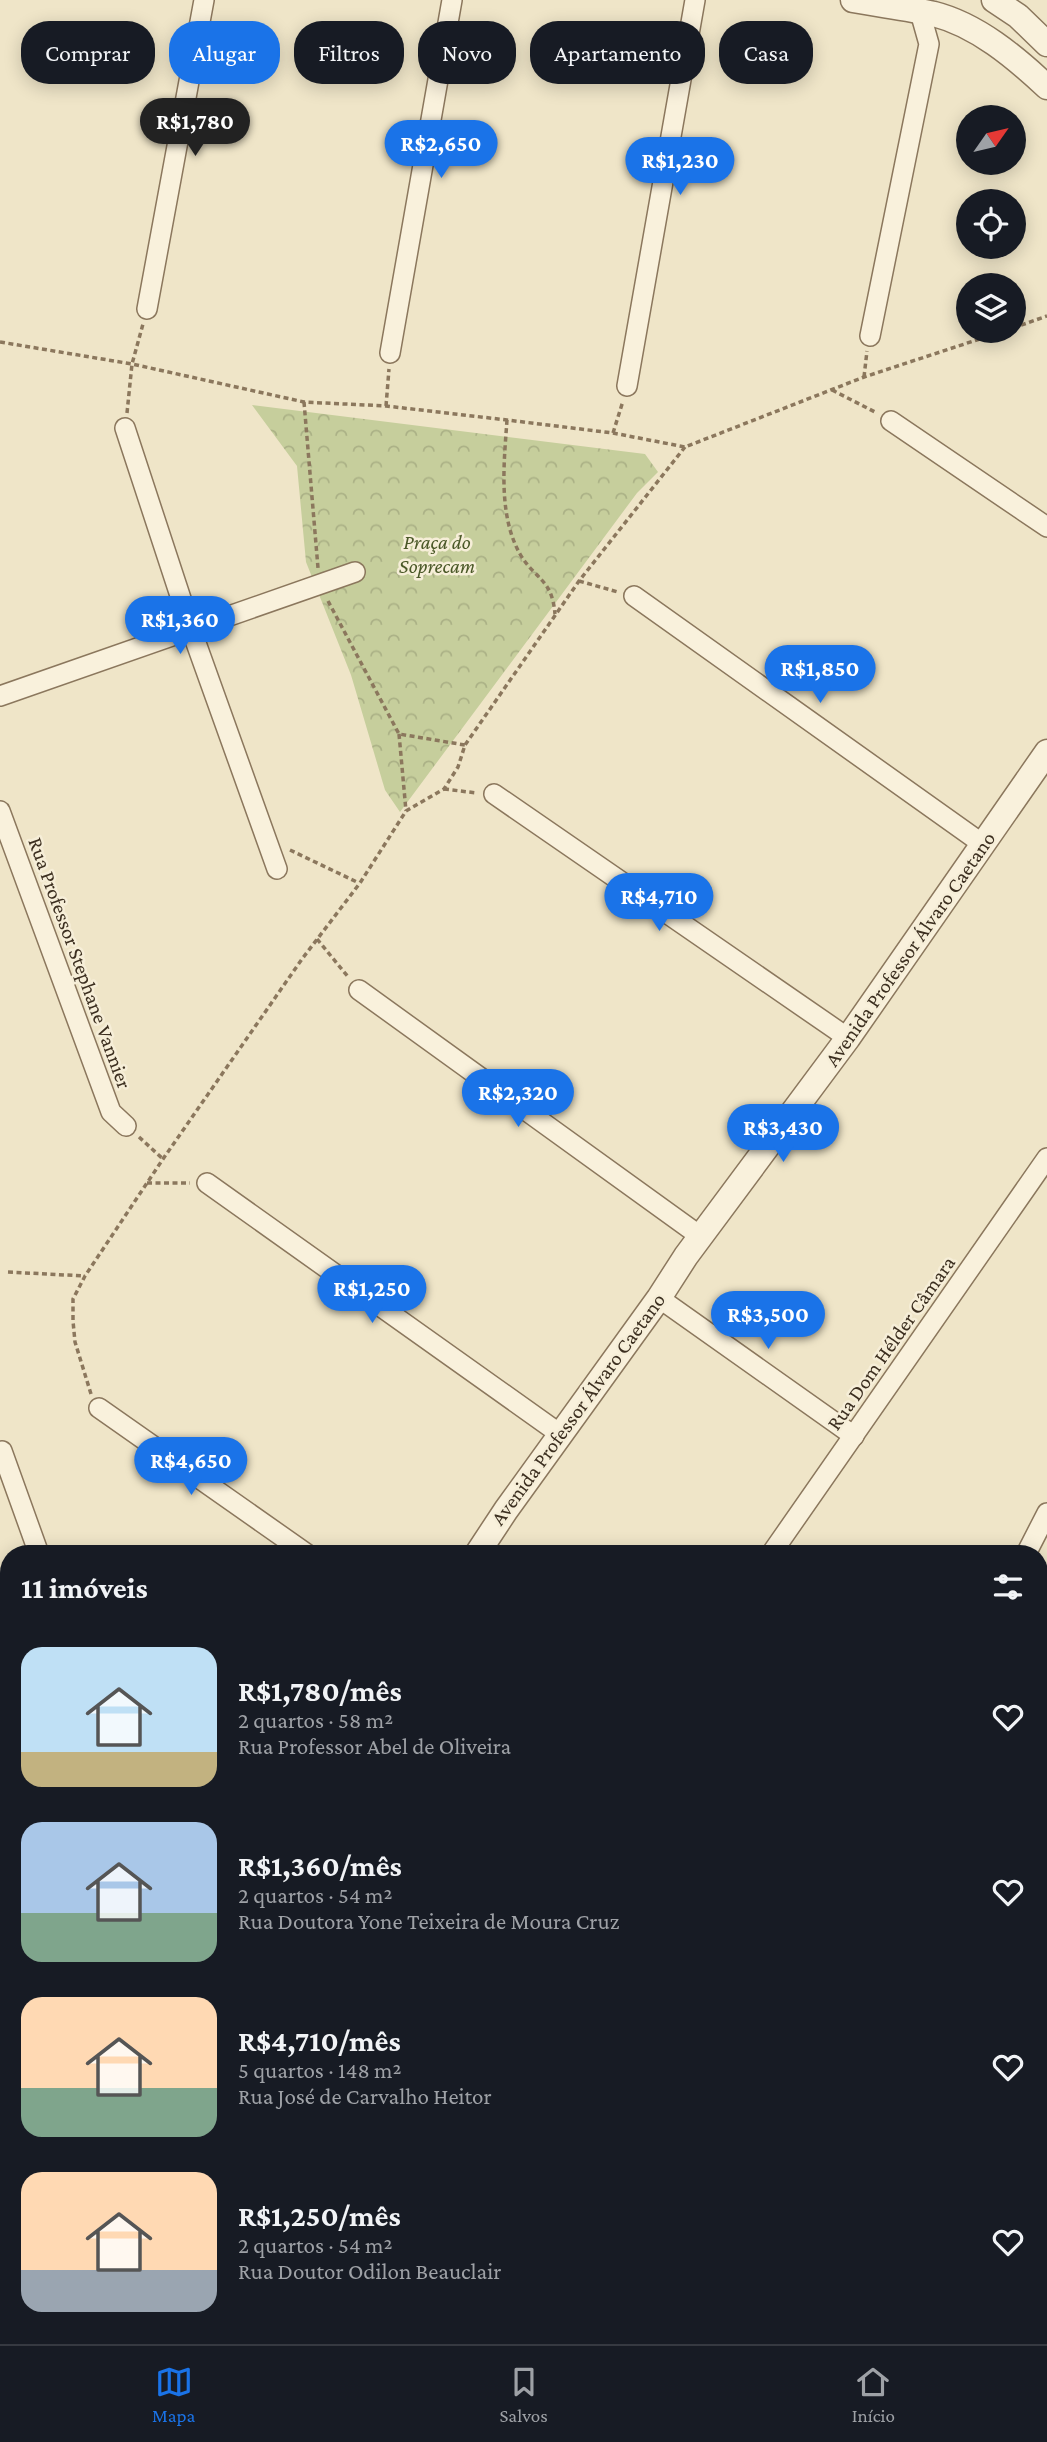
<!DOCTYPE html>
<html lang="pt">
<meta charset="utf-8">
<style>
body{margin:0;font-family:"Crimson Pro",serif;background:#242831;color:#f1f3f6;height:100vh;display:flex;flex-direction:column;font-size:26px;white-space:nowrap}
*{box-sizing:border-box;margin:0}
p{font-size:23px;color:#9ea1a6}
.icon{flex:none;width:38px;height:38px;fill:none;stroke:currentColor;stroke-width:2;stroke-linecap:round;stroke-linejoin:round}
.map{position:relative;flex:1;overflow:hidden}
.panel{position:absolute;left:0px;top:1545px;width:1048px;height:800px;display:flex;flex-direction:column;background:#171b24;border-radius:28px 28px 0 0;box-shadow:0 4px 18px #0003}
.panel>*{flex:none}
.top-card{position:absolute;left:21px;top:21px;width:1006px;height:63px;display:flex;gap:14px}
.needle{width:46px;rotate:56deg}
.tools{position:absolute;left:956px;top:105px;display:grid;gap:14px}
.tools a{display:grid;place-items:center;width:70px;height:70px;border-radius:50%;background:#171b24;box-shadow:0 4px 18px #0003;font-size:35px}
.price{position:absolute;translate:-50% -60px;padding:0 16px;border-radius:24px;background:#1a73e8;color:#fff;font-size:23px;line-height:46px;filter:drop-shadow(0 2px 4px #0008)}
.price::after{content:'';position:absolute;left:50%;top:42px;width:21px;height:16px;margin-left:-10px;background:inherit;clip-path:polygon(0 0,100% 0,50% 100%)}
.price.current{background:#222;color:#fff}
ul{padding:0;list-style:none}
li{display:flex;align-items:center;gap:21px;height:175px;padding:0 21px}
li span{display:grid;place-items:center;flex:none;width:196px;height:140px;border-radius:21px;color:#555}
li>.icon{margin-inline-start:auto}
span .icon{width:84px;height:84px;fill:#fffc;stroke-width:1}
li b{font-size:30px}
h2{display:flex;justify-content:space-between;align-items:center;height:84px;padding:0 21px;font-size:30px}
.chip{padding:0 24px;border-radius:28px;background:#171b24;box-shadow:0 4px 18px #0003;font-size:24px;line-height:63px}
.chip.current{background:#1a73e8;color:#fff}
.tab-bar{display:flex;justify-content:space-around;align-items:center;height:98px;border-top:2px solid #363941;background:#171b24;font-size:19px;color:#9ea1a6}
.tab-bar a{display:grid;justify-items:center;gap:4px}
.tab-bar .current{color:#1a73e8}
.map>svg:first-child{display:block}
</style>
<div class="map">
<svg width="1047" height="2344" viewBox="0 0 1047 2344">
<defs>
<pattern id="forest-crowns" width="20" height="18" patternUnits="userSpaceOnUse" patternTransform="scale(1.75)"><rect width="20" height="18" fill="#c6ce9c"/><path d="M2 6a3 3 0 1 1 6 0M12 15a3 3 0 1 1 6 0" fill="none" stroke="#abb186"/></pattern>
</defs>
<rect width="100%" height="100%" fill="#efe5c8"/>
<path fill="url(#forest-crowns)" d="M252,405l393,49 13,18 -21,21 -237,319 -15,-22 -34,-115 -45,-113 -9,-96z"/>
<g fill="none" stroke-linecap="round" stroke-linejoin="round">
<defs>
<g id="minor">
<path d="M147,309l57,-309"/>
<path d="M870,336l59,-292 -9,-32"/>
<path d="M390,353l62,-353"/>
<path d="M627,386l68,-386"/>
<path d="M891,421l156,106"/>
<path d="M125,428l66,201 86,240"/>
<path d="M634,596l350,249"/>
<path d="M0,696l355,-124"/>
<path d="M494,794l354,244"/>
<path d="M0,811l111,301 15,14"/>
<path d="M359,990l341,246"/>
<path d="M207,1183l353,251"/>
<path d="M659,1298l195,138"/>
<path d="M99,1408l208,146"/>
<path d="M2,1451l37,103"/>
<path d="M771,1554l276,-396"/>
<path d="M1026,1554l21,-41"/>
<path d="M1040,1737l7,3"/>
<path d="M1040,1766l7,4"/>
<path d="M1040,2019l7,4"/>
<path d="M1040,2218l7,-9"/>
<path d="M681,2336l10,8"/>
<path d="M865,2336l8,8"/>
<path d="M203,2344l5,-8"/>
<path d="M479,2344l6,-8"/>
<path d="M751,2344l6,-8"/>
<path d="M936,2344l6,-8"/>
</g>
<g id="tertiary">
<path d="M853,0c27,5 55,8 81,14 43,11 81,43 113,73"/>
<path d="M994,0l24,16 29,28"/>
<path d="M477,1554l29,-44 153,-212 27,-42 162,-218 199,-286"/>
<path d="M0,1775l9,25"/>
<path d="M0,1851l9,-4"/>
<path d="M0,1922l9,24"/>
<path d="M0,2228l9,-12"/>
</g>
</defs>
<use href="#minor" stroke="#8b775d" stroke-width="22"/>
<use href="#tertiary" stroke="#8b775d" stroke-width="27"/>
<g stroke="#8b775d" stroke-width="3.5" stroke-dasharray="5 3.5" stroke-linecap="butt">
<path d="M1013,328l34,-12"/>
<path d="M0,342l132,22 172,38 82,4 121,14 106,13 72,14 179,-70 140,-46"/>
<path d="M864,377l3,-26"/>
<path d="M832,390l45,23"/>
<path d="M304,402l14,166"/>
<path d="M386,406l3,-37"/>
<path d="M127,413l5,-49 11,-40"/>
<path d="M507,420c-3,43 -9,95 13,134 15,26 32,24 35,60"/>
<path d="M613,433l10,-32"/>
<path d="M579,581l39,11"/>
<path d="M328,601l71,133 66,11"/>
<path d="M399,734l7,77"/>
<path d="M444,789l33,4"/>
<path d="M290,850l69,33"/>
<path d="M317,939l32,39"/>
<path d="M139,1137l24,22"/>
<path d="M147,1183h43"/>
<path d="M8,1272l77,4"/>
<path d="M91,1394l-16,-52 -2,-21v-22l12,-23 78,-117 139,-200 58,-76 46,-72 38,-22 14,-22 7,-22 114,-164 106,-134"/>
</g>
<use href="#minor" stroke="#f9f1dc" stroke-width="19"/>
<use href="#tertiary" stroke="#f9f1dc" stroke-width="24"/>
</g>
<g text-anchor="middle" stroke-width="5" stroke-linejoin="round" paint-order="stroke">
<g font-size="21" font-style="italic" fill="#4a5827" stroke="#f6eed8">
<text x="437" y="549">Praça do<tspan x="437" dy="24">Soprecam</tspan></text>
</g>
<g font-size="21" fill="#3c2f20" stroke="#f6eed8">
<text transform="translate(910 949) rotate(-55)" y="7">Avenida Professor Álvaro Caetano</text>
<text transform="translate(80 963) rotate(70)" y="7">Rua Professor Stephane Vannier</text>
<text transform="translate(891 1343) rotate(-55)" y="7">Rua Dom Hélder Câmara</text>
<text transform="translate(578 1409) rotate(-54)" y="7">Avenida Professor Álvaro Caetano</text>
</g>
</g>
</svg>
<div class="tools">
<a><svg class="needle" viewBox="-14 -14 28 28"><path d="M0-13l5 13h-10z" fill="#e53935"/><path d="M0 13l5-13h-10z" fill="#9ea1a6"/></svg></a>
<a><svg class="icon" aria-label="locate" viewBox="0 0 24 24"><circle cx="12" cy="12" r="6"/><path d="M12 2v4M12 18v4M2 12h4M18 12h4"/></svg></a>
<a><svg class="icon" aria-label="layers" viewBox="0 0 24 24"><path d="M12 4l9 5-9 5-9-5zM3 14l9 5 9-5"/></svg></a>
</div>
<b class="price current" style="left:195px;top:158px">R$1,780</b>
<b class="price" style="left:441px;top:180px">R$2,650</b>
<b class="price" style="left:680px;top:197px">R$1,230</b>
<b class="price" style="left:180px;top:656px">R$1,360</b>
<b class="price" style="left:820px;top:705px">R$1,850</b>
<b class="price" style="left:659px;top:933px">R$4,710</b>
<b class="price" style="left:518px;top:1129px">R$2,320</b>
<b class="price" style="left:783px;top:1164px">R$3,430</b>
<b class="price" style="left:372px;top:1325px">R$1,250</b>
<b class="price" style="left:768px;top:1351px">R$3,500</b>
<b class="price" style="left:191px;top:1497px">R$4,650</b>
<div class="top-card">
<a class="chip">Comprar</a>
<a class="chip current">Alugar</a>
<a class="chip">Filtros</a>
<a class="chip">Novo</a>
<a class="chip">Apartamento</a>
<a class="chip">Casa</a>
</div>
<section class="panel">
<h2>11 imóveis<svg class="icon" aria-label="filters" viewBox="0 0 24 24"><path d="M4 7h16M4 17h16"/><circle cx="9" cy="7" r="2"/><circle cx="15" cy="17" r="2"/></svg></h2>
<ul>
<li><span style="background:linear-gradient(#bfe0f5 75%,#c2b280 0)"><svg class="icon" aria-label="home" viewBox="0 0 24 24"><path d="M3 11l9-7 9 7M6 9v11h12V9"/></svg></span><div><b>R$1,780/mês</b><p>2 quartos · 58 m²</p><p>Rua Professor Abel de Oliveira</p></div><svg class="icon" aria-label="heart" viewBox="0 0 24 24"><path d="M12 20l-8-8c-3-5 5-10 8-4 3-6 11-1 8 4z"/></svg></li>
<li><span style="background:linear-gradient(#a9c7e8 65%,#7fa58c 0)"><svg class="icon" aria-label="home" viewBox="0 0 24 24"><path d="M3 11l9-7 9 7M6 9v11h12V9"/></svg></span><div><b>R$1,360/mês</b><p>2 quartos · 54 m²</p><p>Rua Doutora Yone Teixeira de Moura Cruz</p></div><svg class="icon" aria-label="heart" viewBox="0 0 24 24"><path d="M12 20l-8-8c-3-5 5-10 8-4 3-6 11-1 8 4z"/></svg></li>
<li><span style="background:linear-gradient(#ffd9b3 65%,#7fa58c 0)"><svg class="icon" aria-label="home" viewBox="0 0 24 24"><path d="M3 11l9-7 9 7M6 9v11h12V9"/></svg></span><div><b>R$4,710/mês</b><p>5 quartos · 148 m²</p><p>Rua José de Carvalho Heitor</p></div><svg class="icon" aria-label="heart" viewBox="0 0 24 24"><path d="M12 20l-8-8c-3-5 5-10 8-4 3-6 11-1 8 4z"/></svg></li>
<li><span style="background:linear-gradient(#ffd9b3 70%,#9aa5b1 0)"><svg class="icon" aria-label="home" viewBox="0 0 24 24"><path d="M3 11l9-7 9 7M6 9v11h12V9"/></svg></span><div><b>R$1,250/mês</b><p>2 quartos · 54 m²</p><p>Rua Doutor Odilon Beauclair</p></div><svg class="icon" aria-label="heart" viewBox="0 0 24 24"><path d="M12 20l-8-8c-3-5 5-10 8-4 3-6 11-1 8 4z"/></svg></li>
</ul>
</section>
</div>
<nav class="tab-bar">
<a class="current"><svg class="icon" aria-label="map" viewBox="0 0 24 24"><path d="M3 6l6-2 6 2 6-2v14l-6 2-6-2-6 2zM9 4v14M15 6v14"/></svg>Mapa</a>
<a><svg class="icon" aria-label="saved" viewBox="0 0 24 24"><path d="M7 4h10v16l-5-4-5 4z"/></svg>Salvos</a>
<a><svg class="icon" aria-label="home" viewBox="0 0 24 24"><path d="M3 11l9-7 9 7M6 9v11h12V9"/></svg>Início</a>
</nav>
